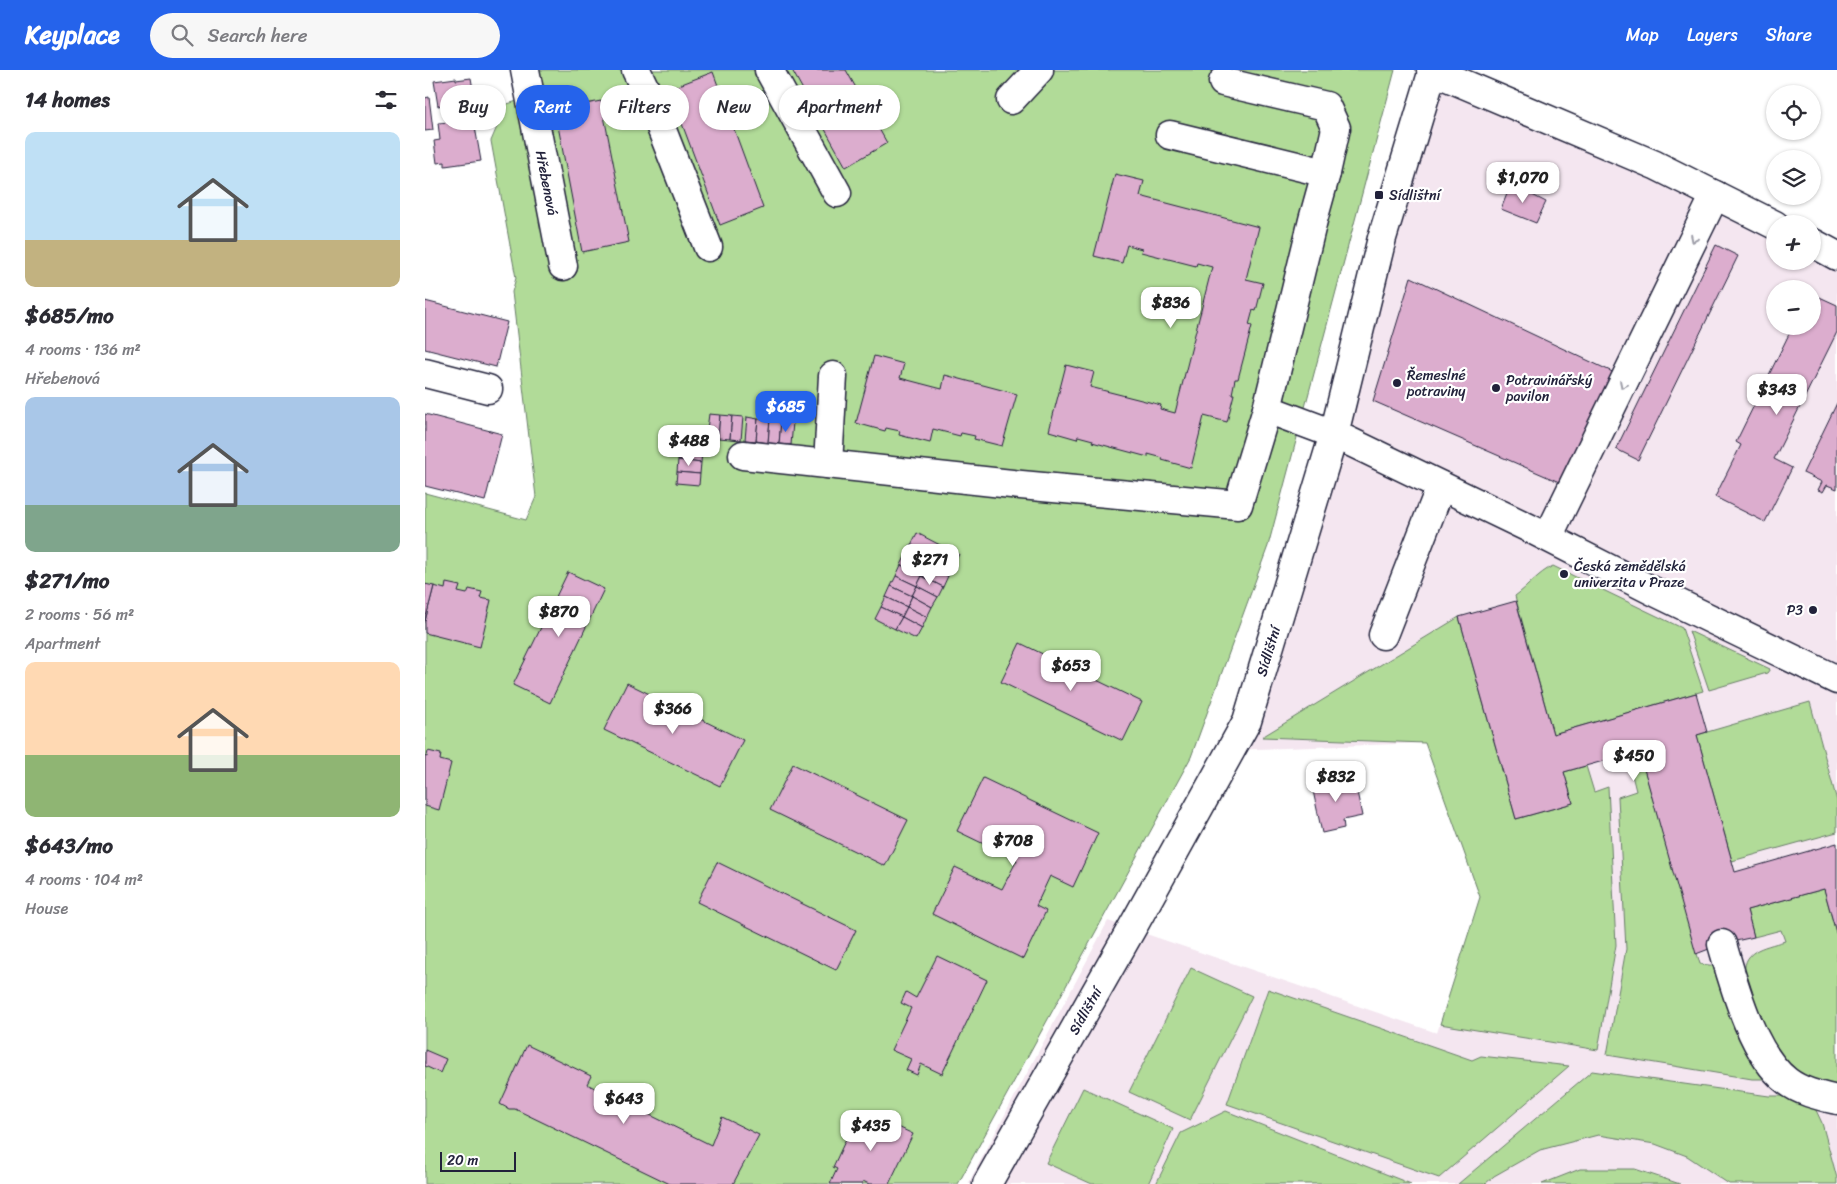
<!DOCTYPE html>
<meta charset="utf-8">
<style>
body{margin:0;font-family:Sriracha,sans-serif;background:#f7f7f7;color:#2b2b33;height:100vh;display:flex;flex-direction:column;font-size:19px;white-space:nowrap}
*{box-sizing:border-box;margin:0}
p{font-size:16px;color:#7c7c81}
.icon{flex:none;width:28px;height:28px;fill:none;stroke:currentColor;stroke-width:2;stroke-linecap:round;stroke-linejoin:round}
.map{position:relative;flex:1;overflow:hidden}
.details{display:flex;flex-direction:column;background:#fff;width:425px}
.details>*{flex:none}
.guide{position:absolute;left:15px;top:15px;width:475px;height:45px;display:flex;gap:10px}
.buttons{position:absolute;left:1341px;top:15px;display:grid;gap:10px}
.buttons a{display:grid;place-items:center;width:55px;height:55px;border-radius:50%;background:#fff;box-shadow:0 1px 4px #0004;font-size:25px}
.scale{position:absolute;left:15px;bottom:12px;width:76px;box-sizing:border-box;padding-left:5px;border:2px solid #22223b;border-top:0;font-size:14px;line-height:18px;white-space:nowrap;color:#22223b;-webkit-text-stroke:4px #fff;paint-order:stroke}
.price{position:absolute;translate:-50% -42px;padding:0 11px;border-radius:10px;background:#fff;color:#222;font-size:16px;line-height:32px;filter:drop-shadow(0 1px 2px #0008)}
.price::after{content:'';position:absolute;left:50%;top:30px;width:15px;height:11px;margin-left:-8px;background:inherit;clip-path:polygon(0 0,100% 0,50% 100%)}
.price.selected{background:#2563eb;color:#fff}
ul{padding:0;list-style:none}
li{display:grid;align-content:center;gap:10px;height:265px;padding:0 25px}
li span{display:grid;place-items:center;height:155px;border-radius:10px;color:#555}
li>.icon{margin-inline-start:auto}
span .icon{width:90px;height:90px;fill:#fffc;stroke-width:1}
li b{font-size:21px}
h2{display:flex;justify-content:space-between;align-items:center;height:60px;padding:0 25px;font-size:21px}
.chip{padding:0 18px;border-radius:22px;background:#fff;box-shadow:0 1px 4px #0004;font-size:18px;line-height:45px}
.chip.selected{background:#2563eb;color:#fff}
header{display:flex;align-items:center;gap:30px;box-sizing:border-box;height:70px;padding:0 25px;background:#2563eb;color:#fff}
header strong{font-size:24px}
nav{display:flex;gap:28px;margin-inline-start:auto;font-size:18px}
.search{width:350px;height:45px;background:#f7f7f7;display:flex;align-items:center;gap:12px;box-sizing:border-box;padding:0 18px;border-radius:28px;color:#7c7c81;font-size:19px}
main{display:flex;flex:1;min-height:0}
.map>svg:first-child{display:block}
</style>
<header>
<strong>Keyplace</strong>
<div class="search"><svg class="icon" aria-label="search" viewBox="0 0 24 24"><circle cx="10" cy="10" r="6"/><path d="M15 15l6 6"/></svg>Search here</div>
<nav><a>Map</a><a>Layers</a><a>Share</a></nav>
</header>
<main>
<section class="details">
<h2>14 homes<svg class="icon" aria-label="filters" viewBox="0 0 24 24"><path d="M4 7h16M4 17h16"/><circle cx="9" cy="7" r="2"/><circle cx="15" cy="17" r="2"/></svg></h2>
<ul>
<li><span style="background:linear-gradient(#bfe0f5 70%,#c2b280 0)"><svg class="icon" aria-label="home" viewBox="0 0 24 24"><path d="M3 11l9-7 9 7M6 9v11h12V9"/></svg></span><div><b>$685/mo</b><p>4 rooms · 136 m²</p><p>Hřebenová</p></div></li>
<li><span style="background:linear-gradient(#a9c7e8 70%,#7fa58c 0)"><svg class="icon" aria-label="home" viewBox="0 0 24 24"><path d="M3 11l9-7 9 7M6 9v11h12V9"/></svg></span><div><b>$271/mo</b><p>2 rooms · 56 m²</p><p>Apartment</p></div></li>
<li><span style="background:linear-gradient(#ffd9b3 60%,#8fb573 0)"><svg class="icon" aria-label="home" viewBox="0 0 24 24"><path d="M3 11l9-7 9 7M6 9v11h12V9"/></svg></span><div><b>$643/mo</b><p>4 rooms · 104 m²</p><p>House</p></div></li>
</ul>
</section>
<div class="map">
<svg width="1412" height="1114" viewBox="0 0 1412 1114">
<rect width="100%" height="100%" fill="#fff"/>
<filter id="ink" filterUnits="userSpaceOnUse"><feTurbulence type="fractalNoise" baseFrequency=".02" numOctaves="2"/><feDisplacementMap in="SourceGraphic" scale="10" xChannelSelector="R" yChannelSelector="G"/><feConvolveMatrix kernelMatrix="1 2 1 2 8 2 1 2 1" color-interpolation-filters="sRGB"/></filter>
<g filter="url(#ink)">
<path fill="#f4e6f0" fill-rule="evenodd" d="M1007,1l343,162v28h38v-10l24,12v921h-869l140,-263 329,112 43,-136 -55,-154 -196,7zM1350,219h38v37h-38z"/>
<g fill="#b1db98" stroke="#6a7e6a">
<path d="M110,0h860l-127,476 -77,211 -233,427h-533v-691l101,27 10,-23 -24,-205 4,-14 -25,-137 8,-19 -2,-15 34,-10z"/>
<path d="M1128,496l129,62 21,63 -150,43 -38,-138c14,-10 23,-23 38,-30z"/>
<path d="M1034,547l57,202 57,-16 -9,-31 22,-6 8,26 14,-5 8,158 -18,105 -158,-26 40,-127 -55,-154 -163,-6z"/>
<path d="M1264,561l81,38 -3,4 -58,17z"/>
<path d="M1385,632l27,99v31l-105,29 -35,-126z"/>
<path d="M1214,681l61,213 18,2 46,113h-12l-145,-24 19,-106 -8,-152 18,-6 -9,-36z"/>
<path d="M1399,819l13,47v158l-13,-2 -48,-35 -31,-79c-4,-28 17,-30 40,-37l-4,-11 -27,7 -7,-27z"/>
<path d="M766,898l61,28 -62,124 -61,-28z"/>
<path d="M843,919l204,71 9,-4 88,10 -130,112 -212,-74z"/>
<path d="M1167,1001l177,25h26l20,12 7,15 15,55v6h-108l-42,-28 -32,-12 -57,-9 -58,15 -46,26 -9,8h-27z"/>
<path d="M658,1018l90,41 -25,55h-56l-46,-21z"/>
<path d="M801,1041l185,73h-255l25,-51z"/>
<path d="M1155,1099h55l45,15h-138z"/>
</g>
<g fill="#dcadce" stroke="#22223b">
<path d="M367,0h54l41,73 -41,24z"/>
<path d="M288,2l50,136 -43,17 -51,-136z"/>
<path d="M31,8v2l15,-2 4,23h-2l5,19 -4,1 7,40 -36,5v-4l-8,1 -3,-22 6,-1 -2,-17 12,-1v-8l-2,-10 -10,2 -4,-25z"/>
<path d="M4,27l4,33 -8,1v-33z"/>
<path d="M176,31l28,141 -47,10 -27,-142z"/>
<path d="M690,104l29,7 -4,15 119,31 -13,52 17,4 -7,28 -3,-1 -4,15 3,1 -14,53h-3l-3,15h2l-7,28 -23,-6 -13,52 -29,-8 1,-2 -15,-4v3l-56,-15 1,-2 -15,-4 -1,3 -28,-8 17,-66 28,7 -4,15 71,18 -1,4 15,4 37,-146 -15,-4 -1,3 -55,-14 1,-3 -15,-4 -5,18 -28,-7z"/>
<path d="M1086,114l35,18 -10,21 -35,-14z"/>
<path d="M1291,175l22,11 -100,204 -22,-11z"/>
<path d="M986,207l210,99 -55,109 -193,-84z"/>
<path d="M1388,224l24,11v27l-63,127 18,9 -27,54 -50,-25 26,-52 -5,-3 57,-116h20z"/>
<path d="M0,231l82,21 -11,45 -71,-18z"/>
<path d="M449,286l30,8 -4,14 42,11 3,-14 72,19 -15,52 -28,-7 1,-3 -14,-3 -1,3 -27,-7 -3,14 -31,-8 1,-4 -14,-3 -1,3 -29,-8z"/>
<path d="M1412,333v86l-10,-4 -4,7 -5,-2 4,-8 -19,-9z"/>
<path d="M0,344l77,20 -17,67 -60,-15z"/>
<path d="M284,344l11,1 -2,23 -12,-1z"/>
<path d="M295,345l12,1 -2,23 -12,-1z"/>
<path d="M307,346l11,1 -2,23 -11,-1z"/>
<path d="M322,347l11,2 -2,22 -11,-1z"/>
<path d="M333,349h12l-2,24 -12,-2z"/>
<path d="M345,349l11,2 -2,23 -11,-1z"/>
<path d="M356,351l12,1 -2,23 -12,-1z"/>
<path d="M255,367l23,3 -1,11 -23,-2z"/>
<path d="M254,379l23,2 -1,12 -23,-3z"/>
<path d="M253,390l23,3 -1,11 -23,-2z"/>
<path d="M252,402l23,2 -1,11 -23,-2z"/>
<path d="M492,463l21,11 -6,11 -21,-10z"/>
<path d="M513,474l21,10 -6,12 -21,-11z"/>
<path d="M486,475l21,10 -5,11 -21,-11z"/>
<path d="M481,485l21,11 -5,10 -21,-11z"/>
<path d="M507,485l21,11 -5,10 -21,-10z"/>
<path d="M476,495l21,11 -5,10 -21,-10z"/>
<path d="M502,496l21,10 -5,11 -21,-11z"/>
<path d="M143,502l36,17 -54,114 -37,-18z"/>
<path d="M471,506l21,10 -5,10 -21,-10z"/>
<path d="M497,506l21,11 -5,10 -21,-11z"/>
<path d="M21,513l14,3 -2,6 9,2 2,-5 13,3 -2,6 11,2 -11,47 -55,-14v-12l9,-35 11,3z"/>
<path d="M0,514l9,2 -9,35z"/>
<path d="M466,516l21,10 -5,11 -21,-10z"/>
<path d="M492,516l21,11 -6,10 -20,-11z"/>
<path d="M487,526l20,11 -5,10 -20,-10z"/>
<path d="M461,527l21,10 -5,10 -21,-10z"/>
<path d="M1091,531l37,133 143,-41 11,39 -10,3 38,137 102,-29v93l-13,-47 -77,21 7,27 -32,7 -26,10 -57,-203 -75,21 9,31 -57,16 -57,-202z"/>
<path d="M456,537l21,10 -7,12 -20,-10z"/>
<path d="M482,537l20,10 -5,11 -20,-11z"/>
<path d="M477,547l20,11 -6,11 -21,-10z"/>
<path d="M595,573l122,59 -19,39 -122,-59z"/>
<path d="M202,613l116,57 -23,46 -116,-56z"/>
<path d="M3,681l13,3 -1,6 11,3 -12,47 -14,-4v-50l2,1z"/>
<path d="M368,694l115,56 -23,46 -115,-56z"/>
<path d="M929,707l8,39 -19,4 1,8 -22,5 -10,-47 7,-1 2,-5 12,-2 3,3z"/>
<path d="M558,708l115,55 -25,54 -23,-11 -14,30 10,5 -23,48 -91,-45 23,-47 47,22 15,-29 -60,-29z"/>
<path d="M292,792l139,68 -20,40 -139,-68z"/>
<path d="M512,886l50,24 -45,94 -21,-10 -4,11 -11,-5 5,-11 -20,-9 20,-42 -10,-5 5,-11 10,6z"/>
<path d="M102,975l64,31 -4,8 21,11 5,-9 35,17 -4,9 67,33 11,-28 37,18 -26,49h-63l-155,-75h-6l-9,-5z"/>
<path d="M0,980l21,9 -6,14 -15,-7z"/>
<path d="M435,1039l53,25 -24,50h-20l-6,-3 -1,3h-32l7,-15 -4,-2z"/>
</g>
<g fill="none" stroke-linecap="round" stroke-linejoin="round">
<defs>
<g id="minor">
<path id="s1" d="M100,0l38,196"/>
<path d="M211,0l13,27 59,150"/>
<path d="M344,0l68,123"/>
<path d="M1006,0l224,95 120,60"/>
<path d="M586,30l28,-30"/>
<path d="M745,65l156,38"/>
<path d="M1388,173l24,13"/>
<path d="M0,303l63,16"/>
<path d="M842,339l67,25 195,94 124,63 184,89"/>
<path d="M318,385l278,30 217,20 29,-96 46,-189 13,-47 10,-45 -10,-22 -103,-24"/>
<path d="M403,394l5,-88"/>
<path d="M1123,467l167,-342"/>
<path d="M958,565l58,-149"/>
<path d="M1297,874c12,41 30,110 65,137 14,11 33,15 50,19"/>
<path id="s2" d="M562,1114l149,-263 111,-200 87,-287 48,-196 51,-168"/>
</g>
</defs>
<use href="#minor" stroke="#22223b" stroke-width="31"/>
<use href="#minor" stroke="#fff" stroke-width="28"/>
</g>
<defs><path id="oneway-chevron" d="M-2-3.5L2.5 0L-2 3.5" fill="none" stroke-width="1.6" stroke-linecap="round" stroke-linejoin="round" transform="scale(1.25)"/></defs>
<g stroke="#9c9ca7">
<use href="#oneway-chevron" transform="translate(1269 169) rotate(116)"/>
<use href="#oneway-chevron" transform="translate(1198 315) rotate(116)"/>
</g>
</g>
<g fill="#22223b" stroke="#fff" stroke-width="2">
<rect x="949" y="120" width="10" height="10" rx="2.5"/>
<circle cx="972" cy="313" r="5"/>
<circle cx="1071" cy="318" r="5"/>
<circle cx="1139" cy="504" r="5"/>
<circle cx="1388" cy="540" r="5"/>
</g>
<g text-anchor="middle" stroke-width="4.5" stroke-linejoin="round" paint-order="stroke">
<g font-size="14" fill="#22223b" stroke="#fff">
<text dy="5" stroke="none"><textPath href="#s1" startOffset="115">Hřebenová</textPath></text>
<text dy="5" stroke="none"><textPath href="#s2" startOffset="604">Sídlištní</textPath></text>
<text dy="5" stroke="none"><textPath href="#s2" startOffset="199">Sídlištní</textPath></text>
</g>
<g font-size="14" fill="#22223b" stroke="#fff" text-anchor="start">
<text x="964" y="130">Sídlištní</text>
<text x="982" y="310">Řemeslné<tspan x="982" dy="16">potraviny</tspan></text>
<text x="1081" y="315">Potravinářský<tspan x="1081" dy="16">pavilon</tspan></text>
<text x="1149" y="501">Česká zemědělská<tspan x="1149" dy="16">univerzita v Praze</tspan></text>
<text x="1378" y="545" text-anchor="end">P3</text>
</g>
</g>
</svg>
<div class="buttons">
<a><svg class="icon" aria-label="locate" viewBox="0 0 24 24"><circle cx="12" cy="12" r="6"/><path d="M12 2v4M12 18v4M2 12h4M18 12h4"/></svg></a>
<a><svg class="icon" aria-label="layers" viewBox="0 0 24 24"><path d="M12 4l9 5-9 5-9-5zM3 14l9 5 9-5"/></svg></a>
<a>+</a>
<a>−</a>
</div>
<div class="scale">20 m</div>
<b class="price" style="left:1098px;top:134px">$1,070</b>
<b class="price" style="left:746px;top:259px">$836</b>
<b class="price" style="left:1352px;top:346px">$343</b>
<b class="price selected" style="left:361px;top:363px">$685</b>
<b class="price" style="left:264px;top:397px">$488</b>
<b class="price" style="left:505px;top:516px">$271</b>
<b class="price" style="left:134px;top:568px">$870</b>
<b class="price" style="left:646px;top:622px">$653</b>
<b class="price" style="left:248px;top:665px">$366</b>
<b class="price" style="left:1209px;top:712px">$450</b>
<b class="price" style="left:911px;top:733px">$832</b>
<b class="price" style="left:588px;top:797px">$708</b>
<b class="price" style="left:199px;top:1055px">$643</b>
<b class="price" style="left:446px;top:1082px">$435</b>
<div class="guide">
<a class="chip">Buy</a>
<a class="chip selected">Rent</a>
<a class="chip">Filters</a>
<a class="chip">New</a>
<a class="chip">Apartment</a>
</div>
</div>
</main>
